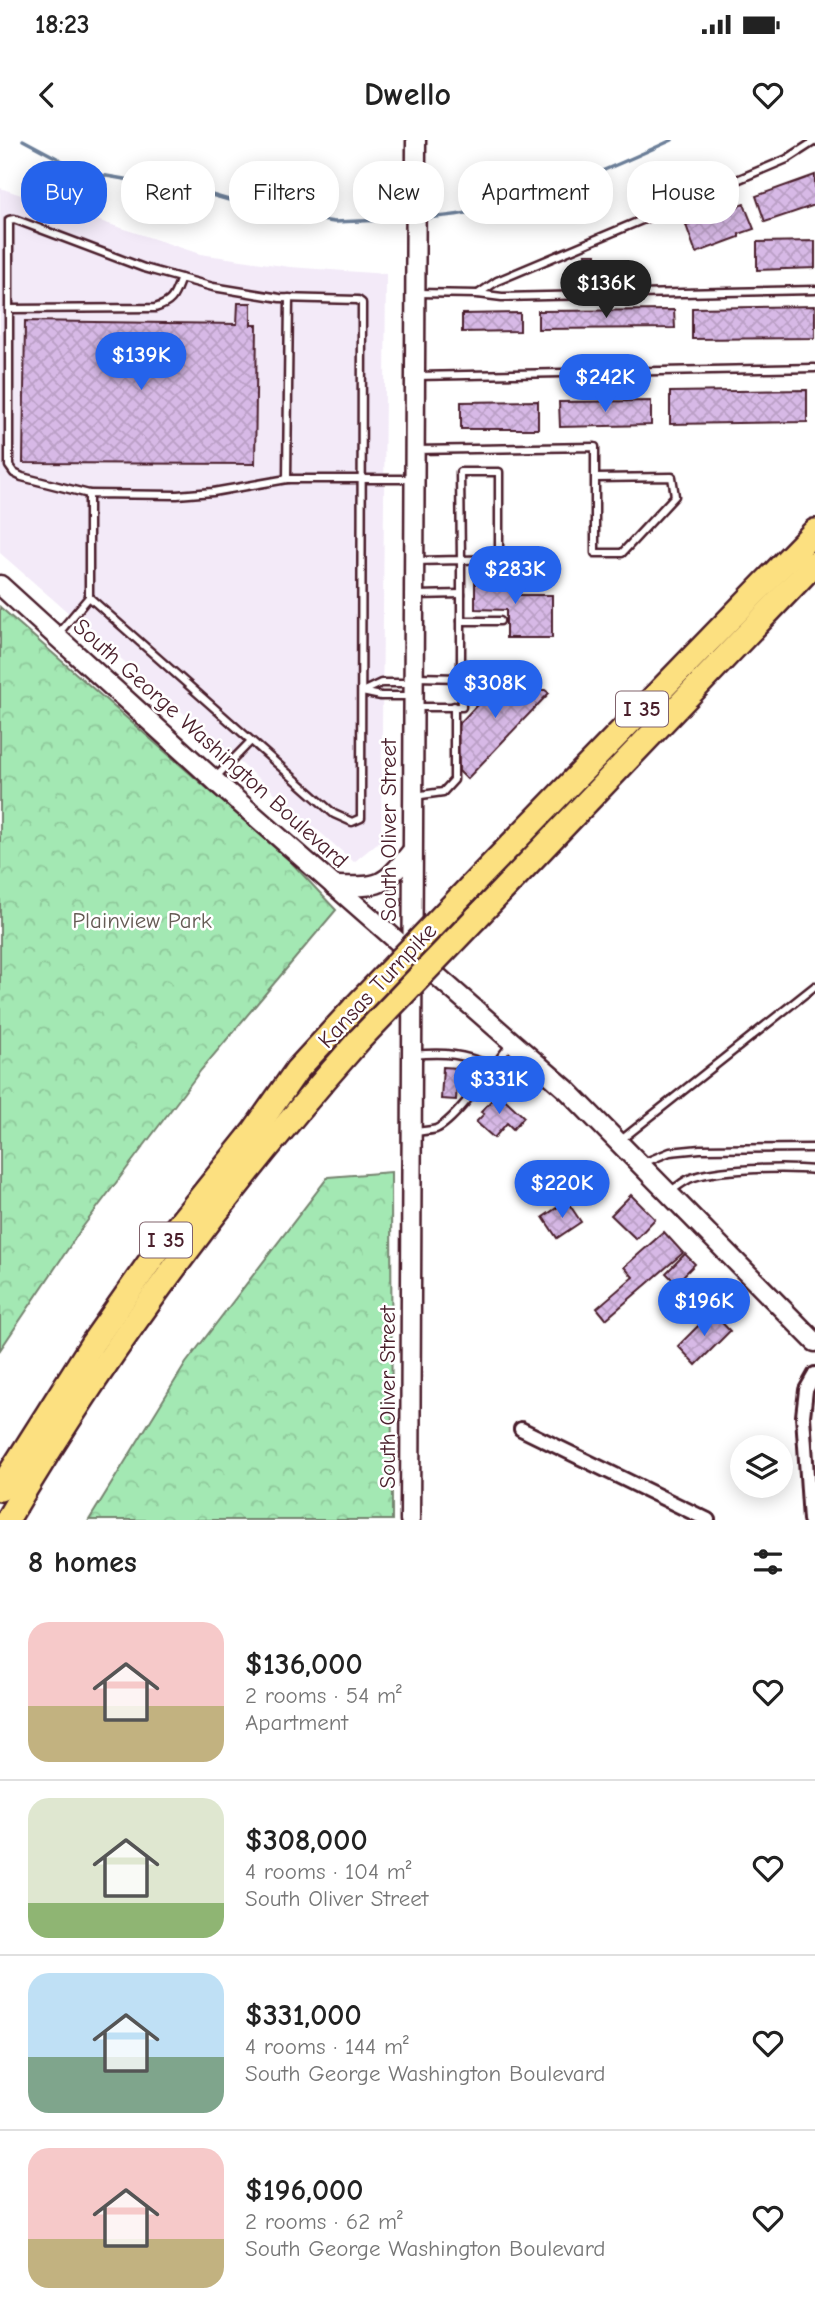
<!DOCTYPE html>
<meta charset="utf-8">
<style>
body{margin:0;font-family:"Comic Neue",sans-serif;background:#f6f6f6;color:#222;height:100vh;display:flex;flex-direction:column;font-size:26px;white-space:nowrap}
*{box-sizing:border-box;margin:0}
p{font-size:23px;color:#767676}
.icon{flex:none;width:38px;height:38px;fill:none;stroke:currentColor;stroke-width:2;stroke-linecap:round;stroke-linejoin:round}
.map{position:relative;height:1380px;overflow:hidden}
.drawer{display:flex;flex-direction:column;background:#fff;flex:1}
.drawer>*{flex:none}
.hud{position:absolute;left:21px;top:21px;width:774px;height:63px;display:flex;gap:14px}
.controls{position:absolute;left:730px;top:1295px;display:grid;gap:14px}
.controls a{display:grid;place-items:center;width:63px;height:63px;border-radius:50%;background:#fff;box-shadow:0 4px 18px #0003;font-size:35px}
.price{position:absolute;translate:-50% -60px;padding:0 16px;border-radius:24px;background:#2563eb;color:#fff;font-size:23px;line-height:46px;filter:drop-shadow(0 2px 4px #0008)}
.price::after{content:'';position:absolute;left:50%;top:42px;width:21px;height:16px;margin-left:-10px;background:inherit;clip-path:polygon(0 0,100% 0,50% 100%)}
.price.on{background:#222;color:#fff}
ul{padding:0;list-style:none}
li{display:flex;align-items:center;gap:21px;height:175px;padding:0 28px}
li+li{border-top:2px solid #e0e0e0}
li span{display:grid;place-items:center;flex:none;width:196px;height:140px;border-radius:21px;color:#555}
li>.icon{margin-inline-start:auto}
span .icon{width:84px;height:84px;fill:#fffc;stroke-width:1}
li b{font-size:30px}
h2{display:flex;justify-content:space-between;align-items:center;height:84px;padding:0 28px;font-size:30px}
.tag{padding:0 24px;border-radius:28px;background:#fff;box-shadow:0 4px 18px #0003;font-size:24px;line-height:63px}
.tag.on{background:#2563eb;color:#fff}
.status{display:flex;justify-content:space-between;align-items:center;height:49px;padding:0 35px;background:#fff;direction:ltr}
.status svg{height:19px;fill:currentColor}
header{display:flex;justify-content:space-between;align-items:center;height:91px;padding:0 28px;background:#fff;font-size:32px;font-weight:700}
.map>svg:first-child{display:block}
</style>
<div class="status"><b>18:23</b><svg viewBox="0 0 49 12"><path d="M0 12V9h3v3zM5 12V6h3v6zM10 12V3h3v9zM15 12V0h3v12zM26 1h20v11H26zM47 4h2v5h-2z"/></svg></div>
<header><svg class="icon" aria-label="back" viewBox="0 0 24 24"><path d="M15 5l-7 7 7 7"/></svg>Dwello<svg class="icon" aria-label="heart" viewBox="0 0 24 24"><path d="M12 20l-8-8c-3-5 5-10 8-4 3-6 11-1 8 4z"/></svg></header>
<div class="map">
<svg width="815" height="1380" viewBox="0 0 815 1380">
<defs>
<pattern id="park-crowns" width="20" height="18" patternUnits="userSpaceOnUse" patternTransform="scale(1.75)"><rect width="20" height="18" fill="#a3e8b3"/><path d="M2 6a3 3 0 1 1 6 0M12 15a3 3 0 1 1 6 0" fill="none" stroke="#8ec79a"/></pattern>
<pattern id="building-cross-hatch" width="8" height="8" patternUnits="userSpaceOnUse" patternTransform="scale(1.75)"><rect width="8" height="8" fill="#d7b9e6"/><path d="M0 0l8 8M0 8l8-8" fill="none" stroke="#ba9fc5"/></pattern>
</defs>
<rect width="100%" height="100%" fill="#fff"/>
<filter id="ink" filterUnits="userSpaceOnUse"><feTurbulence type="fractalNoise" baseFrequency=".0143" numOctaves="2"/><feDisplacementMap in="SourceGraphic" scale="14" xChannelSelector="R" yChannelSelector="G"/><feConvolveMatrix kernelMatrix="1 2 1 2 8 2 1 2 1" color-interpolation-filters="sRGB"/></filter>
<g filter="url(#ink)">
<path fill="#f3eaf8" d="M0,48l200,66 90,13 96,7 -5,566 -27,22 -354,-309z"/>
<g fill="url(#park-crowns)" stroke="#76846f" stroke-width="2">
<path d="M0,467l290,254 46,49 -135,160 -119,158 -82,122z"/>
<path d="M391,1032l1,348h-303l97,-157 142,-186z"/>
</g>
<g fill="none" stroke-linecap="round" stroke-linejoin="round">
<g stroke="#6d809a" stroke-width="3.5">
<path d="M23,0l60,32 118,20 70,20 63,10 77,-3"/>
<path d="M422,78c87,-4 172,-42 250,-78"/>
</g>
</g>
<g fill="url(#building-cross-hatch)" stroke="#4a1f2b" stroke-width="2">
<path d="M815,35v30l-50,17 -9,-26z"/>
<path d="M744,64l10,25 -15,5v3l-43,16 -10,-28z"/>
<path d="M815,101v27l-58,2v-28z"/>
<path d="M585,114h11l1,33h-24l-1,-18h6l-1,-10h9z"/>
<path d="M238,163h13v22h6l-2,139 -232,-1 2,-142 212,3z"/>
<path d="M815,166v32l-123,1v-31z"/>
<path d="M674,170l1,18 -137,1v-18z"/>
<path d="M520,173v18l-58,1v-18z"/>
<path d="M807,250v32l-137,2v-32z"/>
<path d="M538,261v28h-77v-27z"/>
<path d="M651,261v24l-91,2 -1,-25z"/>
<path d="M475,435h43v20h34v43h-46v-28l-31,-1z"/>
<path d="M511,529l23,21h11l4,3 -82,86 -8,-8 -1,-46z"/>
<path d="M443,927l15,1 -2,32 -15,-1z"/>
<path d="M498,953l26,24 -11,12 -6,-6 -13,15 -18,-16 8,-8 -3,-2z"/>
<path d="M631,1055l24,24 -19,20 -25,-24z"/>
<path d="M567,1061l14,21 -24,16 -14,-21z"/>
<path d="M664,1092l19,21 -77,66 -9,-11 36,-31 -9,-10z"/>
<path d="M685,1114l10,10 -19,19 -10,-10z"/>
<path d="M712,1172l18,19 -34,34 -18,-19z"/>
</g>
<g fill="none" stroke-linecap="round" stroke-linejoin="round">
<defs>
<g id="lane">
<path d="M417,153l61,1 24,3 313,-7"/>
<path d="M478,154l19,-13 290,-122 28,-18"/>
<path d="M9,169l146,-1c19,-6 19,-13 26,-30"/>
<path d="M416,236l399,-8"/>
<path d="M416,310l179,-3v106h27l53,-57 -3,-19 -77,1"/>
<path d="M287,339l2,-181"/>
<path d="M89,354l-67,-17 -8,-4 -5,-7v-246l5,-1 130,49 69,19 67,11 78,2 4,3 -1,515 -9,4 -18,-8 -245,-217"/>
<path d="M415,421l46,-1 -1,-88h39v87l-38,1v118l-45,-1"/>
<path d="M417,455l44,-1"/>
<path d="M461,481h39"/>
<path d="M57,495l32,-38v-103l88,1 36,-3 74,-13h127"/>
<path d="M411,543h-30l-19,9 19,4h31"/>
<path d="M416,567h46l-1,-29"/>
<path d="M215,638l35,-36"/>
<path d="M414,656l29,-4 11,-12v-74"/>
<path d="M413,915c34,-3 49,-1 80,11"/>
<path d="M414,992c7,-1 16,-1 22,-3 20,-8 59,-66 75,-85"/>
<path d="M621,1000l194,-154"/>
<path d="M643,1023l27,-11 30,-3 115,-1"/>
<path d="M670,1051c7,-4 13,-9 19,-12 25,-11 98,-12 126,-9"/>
</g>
<g id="street">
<path d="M521,1289l187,91"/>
<path d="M810,1380l-7,-104 3,-26 9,-16"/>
</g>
<g id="secondary">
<path d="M0,445l223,203 344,302 248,252"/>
<path d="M334,746c47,1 48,2 78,-35"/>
<path d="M410,1380l6,-1380"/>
</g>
<g id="highway">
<path d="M470,747l345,-356"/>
<path d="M476,778l339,-355"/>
<path d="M0,1349l92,-145 64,-91 98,-122 43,-61 58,-63"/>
<path d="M7,1380c101,-172 221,-332 353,-481"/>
</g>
</defs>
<use href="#lane" stroke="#4a1f2b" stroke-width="11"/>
<use href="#street" stroke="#4a1f2b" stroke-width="18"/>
<use href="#secondary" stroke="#4a1f2b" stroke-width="23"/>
<use href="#highway" stroke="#4a1f2b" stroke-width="28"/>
<use href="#lane" stroke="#fff" stroke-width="6"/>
<use href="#street" stroke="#fff" stroke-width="12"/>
<use href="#secondary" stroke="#fff" stroke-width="18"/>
<use href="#highway" stroke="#fce080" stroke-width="23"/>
<defs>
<g id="highway-bridge">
<path d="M355,867l115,-120"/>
<path d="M360,899l116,-121"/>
</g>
</defs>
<use href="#highway-bridge" stroke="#4a1f2b" stroke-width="28" stroke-linecap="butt"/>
<use href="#highway-bridge" stroke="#fce080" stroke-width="23"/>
</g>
</g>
<g text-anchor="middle" stroke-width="5" stroke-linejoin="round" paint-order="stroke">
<g fill="#fff" stroke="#80626b" stroke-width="2">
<rect x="616" y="551.5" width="52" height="35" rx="5"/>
<rect x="140" y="1082.5" width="52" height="35" rx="5"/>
</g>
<g font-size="21" font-weight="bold" fill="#4a1f2b">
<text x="642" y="576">I 35</text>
<text x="166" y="1107">I 35</text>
</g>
<g font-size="23" fill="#4a1f2b" stroke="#fff">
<text transform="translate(211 603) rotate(42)" y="8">South George Washington Boulevard</text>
<text transform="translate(388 690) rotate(-90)" y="8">South Oliver Street</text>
<text transform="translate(377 845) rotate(-47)" y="8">Kansas Turnpike</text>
<text transform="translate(387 1257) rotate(-90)" y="8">South Oliver Street</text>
</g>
<g font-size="23" fill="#655b54" stroke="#fff">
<text x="142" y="788">Plainview Park</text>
</g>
</g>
</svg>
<div class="controls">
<a><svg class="icon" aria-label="layers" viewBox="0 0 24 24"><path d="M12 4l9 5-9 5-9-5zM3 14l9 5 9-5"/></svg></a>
</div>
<b class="price on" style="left:606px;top:180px">$136K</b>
<b class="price" style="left:141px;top:252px">$139K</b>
<b class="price" style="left:605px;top:274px">$242K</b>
<b class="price" style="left:515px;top:466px">$283K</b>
<b class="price" style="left:495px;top:580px">$308K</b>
<b class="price" style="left:499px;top:976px">$331K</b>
<b class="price" style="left:562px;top:1080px">$220K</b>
<b class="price" style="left:704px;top:1198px">$196K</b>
<div class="hud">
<a class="tag on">Buy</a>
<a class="tag">Rent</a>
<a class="tag">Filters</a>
<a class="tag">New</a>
<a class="tag">Apartment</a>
<a class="tag">House</a>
</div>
</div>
<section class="drawer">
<h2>8 homes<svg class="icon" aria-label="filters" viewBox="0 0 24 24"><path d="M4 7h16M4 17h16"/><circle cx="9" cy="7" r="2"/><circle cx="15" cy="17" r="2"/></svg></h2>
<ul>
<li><span style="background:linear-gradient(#f6c9c9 60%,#c2b280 0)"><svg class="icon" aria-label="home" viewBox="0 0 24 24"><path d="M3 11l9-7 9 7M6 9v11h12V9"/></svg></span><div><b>$136,000</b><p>2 rooms · 54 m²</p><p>Apartment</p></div><svg class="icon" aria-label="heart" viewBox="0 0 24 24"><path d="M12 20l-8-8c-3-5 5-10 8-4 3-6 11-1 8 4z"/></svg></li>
<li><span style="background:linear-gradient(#dfe7d0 75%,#8fb573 0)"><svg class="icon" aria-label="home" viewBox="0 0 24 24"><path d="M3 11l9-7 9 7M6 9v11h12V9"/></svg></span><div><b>$308,000</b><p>4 rooms · 104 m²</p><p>South Oliver Street</p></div><svg class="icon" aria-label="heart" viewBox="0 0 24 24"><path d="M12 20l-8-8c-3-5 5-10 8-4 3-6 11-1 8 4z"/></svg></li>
<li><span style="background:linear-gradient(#bfe0f5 60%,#7fa58c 0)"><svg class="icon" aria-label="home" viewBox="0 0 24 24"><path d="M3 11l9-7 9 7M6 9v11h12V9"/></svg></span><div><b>$331,000</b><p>4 rooms · 144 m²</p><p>South George Washington Boulevard</p></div><svg class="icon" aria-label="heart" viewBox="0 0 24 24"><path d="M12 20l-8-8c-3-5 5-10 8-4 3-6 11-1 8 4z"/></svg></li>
<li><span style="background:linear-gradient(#f6c9c9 65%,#c2b280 0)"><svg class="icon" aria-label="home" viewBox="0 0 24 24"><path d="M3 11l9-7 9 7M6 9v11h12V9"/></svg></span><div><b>$196,000</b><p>2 rooms · 62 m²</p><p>South George Washington Boulevard</p></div><svg class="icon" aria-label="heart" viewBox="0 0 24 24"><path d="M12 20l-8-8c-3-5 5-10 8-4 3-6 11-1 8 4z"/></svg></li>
</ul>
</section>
